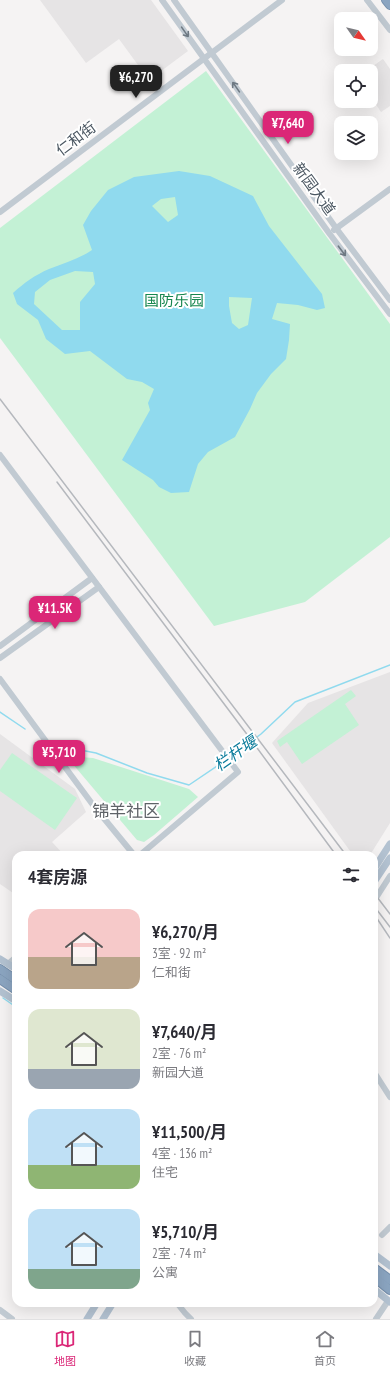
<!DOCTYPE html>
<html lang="zh">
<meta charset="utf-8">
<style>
body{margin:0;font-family:"PT Sans Narrow","Noto Sans SC",sans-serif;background:#f7f7f7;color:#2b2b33;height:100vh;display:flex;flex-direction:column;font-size:15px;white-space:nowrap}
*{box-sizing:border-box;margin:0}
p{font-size:13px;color:#7c7c81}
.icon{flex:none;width:22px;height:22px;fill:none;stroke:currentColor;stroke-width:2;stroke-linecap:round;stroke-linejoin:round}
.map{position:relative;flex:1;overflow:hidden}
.side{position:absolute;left:12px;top:851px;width:366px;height:456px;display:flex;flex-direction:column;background:#fff;border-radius:12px;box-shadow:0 4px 16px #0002}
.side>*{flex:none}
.needle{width:26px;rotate:124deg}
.tools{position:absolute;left:334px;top:12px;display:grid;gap:8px}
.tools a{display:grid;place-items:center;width:44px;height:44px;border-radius:8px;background:#fff;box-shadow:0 4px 16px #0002;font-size:20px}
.price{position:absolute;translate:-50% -34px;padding:0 9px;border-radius:8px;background:#db2777;color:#fff;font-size:13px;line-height:26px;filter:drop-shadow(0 1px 2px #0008)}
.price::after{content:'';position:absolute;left:50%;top:24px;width:12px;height:9px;margin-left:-6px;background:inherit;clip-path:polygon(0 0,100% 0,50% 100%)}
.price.current{background:#222;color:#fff}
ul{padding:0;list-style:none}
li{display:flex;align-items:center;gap:12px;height:100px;padding:0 16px}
li span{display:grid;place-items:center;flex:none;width:112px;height:80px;border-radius:12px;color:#555}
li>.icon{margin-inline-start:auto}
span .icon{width:48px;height:48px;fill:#fffc;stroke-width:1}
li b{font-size:17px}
h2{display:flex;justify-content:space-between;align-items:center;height:48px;padding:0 16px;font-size:17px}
.menu{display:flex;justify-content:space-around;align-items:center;height:56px;border-top:1px solid #e1e1e2;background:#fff;font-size:11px;color:#7c7c81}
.menu a{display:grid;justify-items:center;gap:2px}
.menu .current{color:#db2777}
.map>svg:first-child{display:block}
</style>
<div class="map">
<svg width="390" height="1319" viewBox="0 0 390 1319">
<rect width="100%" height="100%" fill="#f5f3f3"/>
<g fill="#e6e4e5">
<path d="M40,0h111l37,51 -39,29 -30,-41 -33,24z"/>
<path d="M383,59l7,10v37l-9,6 -10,-15v-26h-5z"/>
<path d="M390,672v151l-20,32h-17l-81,-112 36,-40z"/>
<path d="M0,734l75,55 11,23 -34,30 12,13h-48v40l-16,-11z"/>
</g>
<g fill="#c3f1d5">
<path d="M206,71l184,253v213l-85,65 -91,24 -214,-288v-110z"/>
<path d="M351,690l5,6 -11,8 14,21 -57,39 -15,-22 -7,5 -3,-6z"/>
<path d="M12,753l65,45 -22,32 -55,-39v-21z"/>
<path d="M66,756l27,2 96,31 9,8 -44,38 -10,7 -7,-2z"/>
</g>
<path fill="#90daee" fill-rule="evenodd" d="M179,171l31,5 43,20 16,30 53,68 3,14 -8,2 -19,-5 -21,-2 -5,16 18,5 -1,16 -3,19 -15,15 -14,19 -7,16 -15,28 -27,15 -10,12 -9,28 -18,1 -12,-6 -6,-7 -31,-20 28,-50 -2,-7 6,-14 -12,-7 -15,-3 -37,-28 -25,3 -19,-15 -8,-19 -21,-16 -4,-11c11,-10 22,-18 36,-24 15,-6 30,-10 43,-19l-9,-25 8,-14 17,-21 26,-13zM175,197l3,18 -10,7 -16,-16 9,-7zM75,271l18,1 2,12 -15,18v28h-18l-28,-26 1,-12 15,-12zM229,297l23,1 -4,27 -9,4 -7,-6 -3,-17z"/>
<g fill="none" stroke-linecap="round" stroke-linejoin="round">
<g stroke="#90daee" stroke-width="1.5">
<path d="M0,712l25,17"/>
<path d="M70,748l26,5 51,20 42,12 37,-25"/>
<path d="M229,758l32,-24 34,-32 95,-37"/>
<path d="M3,998l13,9"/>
</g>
<defs>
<g id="highway">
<path d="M386,0l4,5"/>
<path d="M0,969l16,11"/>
<path d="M0,979l16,11"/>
<path d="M374,1268l16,12"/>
<path d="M374,1277l16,13"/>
</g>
</defs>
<use href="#highway" stroke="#7690ad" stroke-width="10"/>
<g stroke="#c1cad2" stroke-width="6">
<path d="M162,0l167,233 61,81"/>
<path d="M174,0l162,228 54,72"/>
<path d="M367,0l23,30"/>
<path d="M0,212l282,-212"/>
<path d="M334,230l56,-41"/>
<path d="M0,455l238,317 -98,83"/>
<path d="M0,646l92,-68"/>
<path d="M0,658l99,-71"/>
<path d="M0,679l93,126 41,50"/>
<path d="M374,901l16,-25"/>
<path d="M8,964l8,-7"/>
<path d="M374,1072l16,25"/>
<path d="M382,1235l8,-8"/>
<path d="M177,1303l8,10 6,6"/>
<path d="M0,1310l12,9"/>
<path d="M376,1319l12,-18"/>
</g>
<g stroke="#b3c2d1" stroke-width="7">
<path d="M374,869l16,-25"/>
<path d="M374,882l16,-24"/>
<path d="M0,959l16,10"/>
<path d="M0,991l16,10"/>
<path d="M374,1254l16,12"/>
<path d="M374,1289l16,13"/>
<path d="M87,1319l10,-16"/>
<path d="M103,1319l10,-16"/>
</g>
<use href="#highway" stroke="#8ba5c1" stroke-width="8"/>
<g stroke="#b5b8bd" stroke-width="1.5">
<path d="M0,399l346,456"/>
<path d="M57,482l189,251 90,122"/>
<path d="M374,893l16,21"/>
<path d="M374,906l16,21"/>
<path d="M374,914l16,24"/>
</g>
</g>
<defs><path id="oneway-shaft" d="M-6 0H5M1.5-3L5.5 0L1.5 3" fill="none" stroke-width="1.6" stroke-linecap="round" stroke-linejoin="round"/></defs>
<g stroke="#6e7983">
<use href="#oneway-shaft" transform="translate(185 32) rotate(55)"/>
<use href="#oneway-shaft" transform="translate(236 87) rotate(-125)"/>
<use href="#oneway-shaft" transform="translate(342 251) rotate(53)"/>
</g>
<g text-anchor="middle" stroke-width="4" stroke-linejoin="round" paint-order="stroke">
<g font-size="15" fill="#4a5661" stroke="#fff">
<text transform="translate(76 139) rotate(-37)" y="5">仁和街</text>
<text transform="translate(314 189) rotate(54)" y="5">新园大道</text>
</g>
<g font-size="15" fill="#17864f" stroke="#fff">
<text x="174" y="306">国防乐园</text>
</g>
<g font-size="16" font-style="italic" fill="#0c7c9b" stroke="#fff">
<text transform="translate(235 753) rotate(-35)" y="6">栏杆堰</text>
</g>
<g font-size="17" fill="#5f6368" stroke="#fff">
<text x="126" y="817">锦羊社区</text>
</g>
</g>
</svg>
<div class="tools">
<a><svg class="needle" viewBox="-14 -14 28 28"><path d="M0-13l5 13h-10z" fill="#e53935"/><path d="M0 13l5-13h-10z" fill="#7c7c81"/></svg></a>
<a><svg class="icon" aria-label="locate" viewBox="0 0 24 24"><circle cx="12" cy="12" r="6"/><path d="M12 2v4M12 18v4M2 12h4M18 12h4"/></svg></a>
<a><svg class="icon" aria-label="layers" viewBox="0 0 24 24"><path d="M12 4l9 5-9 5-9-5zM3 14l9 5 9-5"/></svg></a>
</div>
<b class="price current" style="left:136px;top:99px">¥6,270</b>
<b class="price" style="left:288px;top:145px">¥7,640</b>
<b class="price" style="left:55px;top:630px">¥11.5K</b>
<b class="price" style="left:59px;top:774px">¥5,710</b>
<section class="side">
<h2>4套房源<svg class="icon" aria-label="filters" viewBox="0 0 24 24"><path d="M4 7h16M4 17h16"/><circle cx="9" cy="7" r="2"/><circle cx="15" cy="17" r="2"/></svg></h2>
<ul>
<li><span style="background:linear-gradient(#f6c9c9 60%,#b9a48a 0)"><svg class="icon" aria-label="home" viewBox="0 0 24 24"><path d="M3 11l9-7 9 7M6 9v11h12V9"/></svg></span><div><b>¥6,270/月</b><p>3室 · 92 m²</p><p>仁和街</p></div></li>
<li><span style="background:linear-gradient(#dfe7d0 75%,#9aa5b1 0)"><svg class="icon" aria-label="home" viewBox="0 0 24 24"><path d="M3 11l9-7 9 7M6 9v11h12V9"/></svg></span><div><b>¥7,640/月</b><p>2室 · 76 m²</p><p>新园大道</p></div></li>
<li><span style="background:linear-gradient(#bfe0f5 70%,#8fb573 0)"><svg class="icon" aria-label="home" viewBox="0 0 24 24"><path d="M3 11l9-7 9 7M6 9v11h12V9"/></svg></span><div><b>¥11,500/月</b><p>4室 · 136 m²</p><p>住宅</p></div></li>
<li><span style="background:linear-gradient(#bfe0f5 75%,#7fa58c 0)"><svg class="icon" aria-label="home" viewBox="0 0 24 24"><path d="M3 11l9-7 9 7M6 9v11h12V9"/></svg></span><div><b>¥5,710/月</b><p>2室 · 74 m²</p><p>公寓</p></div></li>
</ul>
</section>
</div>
<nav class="menu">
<a class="current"><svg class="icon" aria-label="map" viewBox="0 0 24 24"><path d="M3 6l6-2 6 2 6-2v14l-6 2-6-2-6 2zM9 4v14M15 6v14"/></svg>地图</a>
<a><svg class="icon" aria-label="saved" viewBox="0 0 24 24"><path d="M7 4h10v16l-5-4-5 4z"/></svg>收藏</a>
<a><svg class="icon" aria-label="home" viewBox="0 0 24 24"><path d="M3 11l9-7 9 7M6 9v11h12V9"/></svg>首页</a>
</nav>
